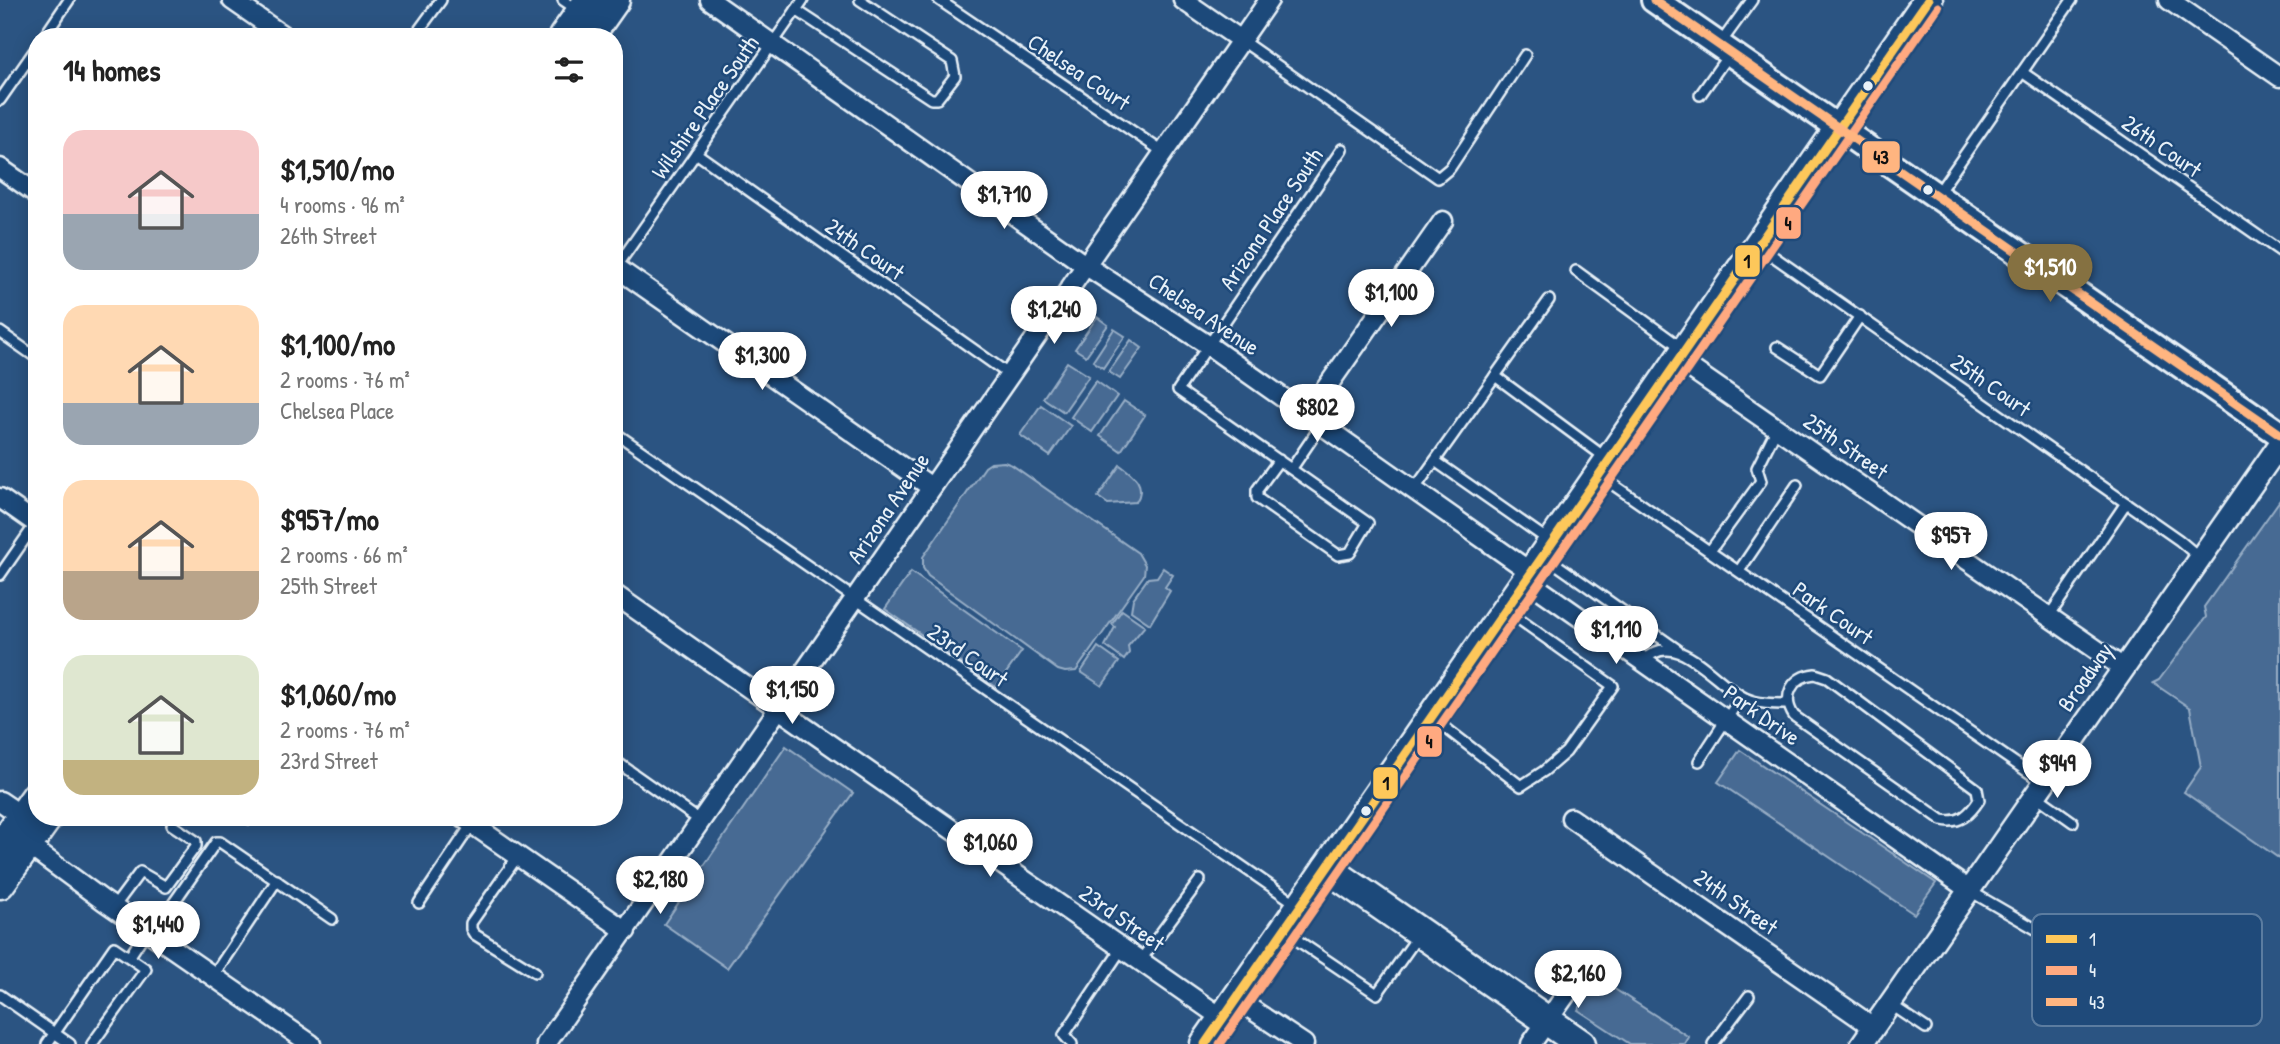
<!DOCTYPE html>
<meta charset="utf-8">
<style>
body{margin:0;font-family:"Patrick Hand",sans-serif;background:#f2f2f2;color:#222;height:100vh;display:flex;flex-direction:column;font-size:26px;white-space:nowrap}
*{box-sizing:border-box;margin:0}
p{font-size:23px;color:#767676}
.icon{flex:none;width:38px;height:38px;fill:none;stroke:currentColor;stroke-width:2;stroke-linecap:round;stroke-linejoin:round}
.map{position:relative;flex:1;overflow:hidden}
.side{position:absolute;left:28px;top:28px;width:595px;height:798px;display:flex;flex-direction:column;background:#fff;border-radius:28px;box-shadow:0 4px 18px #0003}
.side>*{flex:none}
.price{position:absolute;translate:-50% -60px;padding:0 16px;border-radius:24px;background:#fff;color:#222;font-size:23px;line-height:46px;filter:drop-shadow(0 2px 4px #0008)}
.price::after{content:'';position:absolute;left:50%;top:42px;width:21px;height:16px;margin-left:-10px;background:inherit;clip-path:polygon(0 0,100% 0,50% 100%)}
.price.active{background:#857141;color:#fff}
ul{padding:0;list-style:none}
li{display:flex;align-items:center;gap:21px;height:175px;padding:0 35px}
li span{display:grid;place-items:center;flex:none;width:196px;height:140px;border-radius:21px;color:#555}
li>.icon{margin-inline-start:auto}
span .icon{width:84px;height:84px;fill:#fffc;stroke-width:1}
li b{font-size:30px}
h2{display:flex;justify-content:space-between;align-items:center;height:84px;padding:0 35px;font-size:30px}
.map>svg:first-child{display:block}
</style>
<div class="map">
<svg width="2280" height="1044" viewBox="0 0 2280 1044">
<rect width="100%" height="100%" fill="#2b5482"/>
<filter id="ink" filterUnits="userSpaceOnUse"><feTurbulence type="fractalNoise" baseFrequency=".0143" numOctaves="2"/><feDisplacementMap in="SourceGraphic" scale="14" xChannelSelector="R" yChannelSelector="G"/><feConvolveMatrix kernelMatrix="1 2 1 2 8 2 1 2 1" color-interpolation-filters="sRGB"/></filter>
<g filter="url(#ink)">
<g fill="#476b93" stroke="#98aec6" stroke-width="2">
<path d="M1097,317l11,8 -22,31 -11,-7z"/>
<path d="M1114,329l11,7 -22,32 -10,-7z"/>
<path d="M1131,340l11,8 -22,31 -11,-7z"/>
<path d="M1067,362l22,14 -25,36 -21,-14z"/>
<path d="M1096,381l21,15 -25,36 -21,-15z"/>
<path d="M1124,401l21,14 -24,36 -21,-15z"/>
<path d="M1041,405l30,21 -21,30 -30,-21z"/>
<path d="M1004,462l8,3 126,88 7,12 -1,10 -68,96 -11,1 -7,-2 -130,-94 -5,-8v-11l62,-90 6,-4z"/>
<path d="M1120,465c14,10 27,20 16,37l-28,2 -10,-7z"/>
<path d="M2280,500v359l-96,-67 17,-25 -11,-59 -37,-25 6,-3 47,-63 -2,-10z"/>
<path d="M1163,568l10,7 -8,12 5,4 -20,33 -19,-13 2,-12 15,-21 9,-1z"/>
<path d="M911,572l111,79 -26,36 -111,-78z"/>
<path d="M1122,610l23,16 -17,20 1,7 -5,7 -19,-14 10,-19 -3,-3z"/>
<path d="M1098,647l21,15 -17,24 -21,-14z"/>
<path d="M786,746l67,47 -126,175 -63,-44z"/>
<path d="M1740,750l196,133 -22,31 -196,-132z"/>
<path d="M1599,979l90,58 -4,7h-55l-52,-34z"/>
</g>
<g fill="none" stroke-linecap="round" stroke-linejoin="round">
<defs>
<g id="service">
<path d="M563,0l16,11"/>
<path d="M939,0l224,152"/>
<path d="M796,10l135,89h6l18,-23 -3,-15 -92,-61"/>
<path d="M44,37l25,-37"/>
<path d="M414,37l27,-37"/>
<path d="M1241,40l197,138 12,-10 75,-113"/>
<path d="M1720,44l32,-44"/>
<path d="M2022,72l258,179"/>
<path d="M1700,95l29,-41"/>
<path d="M0,100l37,-53"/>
<path d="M696,153l315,223"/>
<path d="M1936,196l136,-196"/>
<path d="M1760,247l419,293 20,17"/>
<path d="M615,269l188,-269"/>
<path d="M1576,271l106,77"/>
<path d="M0,332l37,26"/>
<path d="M1777,347l43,28 40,-59"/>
<path d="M1495,376l111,82"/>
<path d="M614,432l684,473"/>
<path d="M1279,460l-22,30v8l81,57 12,-2 18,-30 -190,-133 164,-241"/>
<path d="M1435,461l113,79"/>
<path d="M1292,468l30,-44"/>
<path d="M1602,477l442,306"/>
<path d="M1414,490l135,-190"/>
<path d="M1710,551l51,-70 -4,-13 20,-40"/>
<path d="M1546,557l132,93"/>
<path d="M1739,571l58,-86"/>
<path d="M0,575l36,-52"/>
<path d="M2049,616l77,-113"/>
<path d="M1643,661c34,-35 71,22 102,37 13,6 28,6 43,6"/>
<path d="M1815,674l12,4 150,111 2,11c-9,14 -19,24 -37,20l-148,-104c-13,-19 -2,-40 21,-42z"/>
<path d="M1434,719l87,67 23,-15 22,-19 47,-66 -104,-74"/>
<path d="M614,760l88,62"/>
<path d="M1699,761l42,-64"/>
<path d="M2035,795l38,27"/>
<path d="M250,819l1,-2"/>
<path d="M518,856l-47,67v6l3,5 61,38"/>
<path d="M1970,891l100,58"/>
<path d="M419,903l53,-79"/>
<path d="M114,907l26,-35 26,15 30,-41v-5l-24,-16"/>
<path d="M1285,932l92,62 41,-58"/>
<path d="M152,934l64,-92h4l112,77"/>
<path d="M130,956l17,-26"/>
<path d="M1140,961l60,-81"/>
<path d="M213,976l64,-96"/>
<path d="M0,995l70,49"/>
<path d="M1890,1004l36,24"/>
<path d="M47,1044l67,-97 32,22 -54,75"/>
<path d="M1072,1044l-8,-9 58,-87"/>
<path d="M1713,1044l36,-48"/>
</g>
<g id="minor">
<path d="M232,0l53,37"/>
<path d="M710,0l375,265 123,80 324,228"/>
<path d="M1183,0l58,40"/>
<path d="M2169,0l111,77"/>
<path d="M0,168l37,26"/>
<path d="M614,266l317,221"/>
<path d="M1680,361l443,307"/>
<path d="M1308,414l135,-193"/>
<path d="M0,498l37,26"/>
<path d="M1528,581l441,309"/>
<path d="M614,594l608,424"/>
<path d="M0,801l22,15"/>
<path d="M462,817l164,114"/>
<path d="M1571,818l302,209"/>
<path d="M28,845l76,56 207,143"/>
<path d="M1236,999l68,45"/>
<path d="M546,1044c243,-347 482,-696 723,-1044"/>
<path d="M1531,1044l48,-68"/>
</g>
<path id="tertiary" d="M1862,1044l418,-600"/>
<path id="secondary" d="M1654,0l626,434"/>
<g id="primary">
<path d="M563,37l26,-37"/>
<path d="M589,37l26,-37"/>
<path d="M0,847l37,-52"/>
<path d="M1327,868l254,176"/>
<path d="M0,884l48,-67"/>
<path d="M1205,1044l723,-1044"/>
</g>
</defs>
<use href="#service" stroke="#e8f1f8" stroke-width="14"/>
<use href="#minor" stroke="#e8f1f8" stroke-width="23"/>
<use href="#tertiary" stroke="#e8f1f8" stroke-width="26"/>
<use href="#secondary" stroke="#e8f1f8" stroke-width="30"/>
<use href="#primary" stroke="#e8f1f8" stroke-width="33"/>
<use href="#service" stroke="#1f4a7a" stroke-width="9"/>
<use href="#minor" stroke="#1f4a7a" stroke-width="18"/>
<use href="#tertiary" stroke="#1f4a7a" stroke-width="21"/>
<use href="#secondary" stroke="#1f4a7a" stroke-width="24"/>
<use href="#primary" stroke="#1f4a7a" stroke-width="28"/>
<defs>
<path id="bus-1" d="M1205,1044l723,-1044"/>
<path id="bus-2" d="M1220,1044l718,-1037"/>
<path id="bus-3" d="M1654,0l626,434"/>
</defs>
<use href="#bus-1" stroke="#1f4a7a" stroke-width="14"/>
<use href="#bus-2" stroke="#1f4a7a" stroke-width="14"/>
<use href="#bus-3" stroke="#1f4a7a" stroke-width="14"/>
<use href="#bus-1" stroke="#fdc75a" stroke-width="9"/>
<use href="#bus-2" stroke="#ffa980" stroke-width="9"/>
<use href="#bus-3" stroke="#ffb580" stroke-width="9"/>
</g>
</g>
<g fill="#e8f1f8" stroke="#1f4a7a" stroke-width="2.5">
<circle cx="1868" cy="86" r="6"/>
<circle cx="1928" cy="190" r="6"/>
<circle cx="1366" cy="811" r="6"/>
</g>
<g text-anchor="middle" stroke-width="5" stroke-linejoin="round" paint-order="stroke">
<g font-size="23" fill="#e8f1f8" stroke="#1f4a7a">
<text transform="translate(1079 72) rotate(34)" y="8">Chelsea Court</text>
<text transform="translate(705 107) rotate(-55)" y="8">Wilshire Place South</text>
<text transform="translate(2162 146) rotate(35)" y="8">26th Court</text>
<text transform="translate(1271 219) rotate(-56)" y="8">Arizona Place South</text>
<text transform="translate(865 249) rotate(35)" y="8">24th Court</text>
<text transform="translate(1204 314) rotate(34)" y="8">Chelsea Avenue</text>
<text transform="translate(1991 385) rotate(35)" y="8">25th Court</text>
<text transform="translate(1846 446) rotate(35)" y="8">25th Street</text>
<text transform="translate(888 508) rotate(-56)" y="8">Arizona Avenue</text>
<text transform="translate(1833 613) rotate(35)" y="8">Park Court</text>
<text transform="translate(968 655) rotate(35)" y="8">23rd Court</text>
<text transform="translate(2085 677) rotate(-55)" y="8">Broadway</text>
<text transform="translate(1762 715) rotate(35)" y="8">Park Drive</text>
<text transform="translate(1736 902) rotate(35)" y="8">24th Street</text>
<text transform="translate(1122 918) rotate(35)" y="8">23rd Street</text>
</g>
</g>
<rect x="2032" y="914" width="230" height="112" rx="10" fill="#1f4a7a" stroke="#5b7ca0" stroke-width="2"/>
<rect x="2046" y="935" width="31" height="8" fill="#fdc75a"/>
<rect x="2046" y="966" width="31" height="9" fill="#ffa980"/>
<rect x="2046" y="998" width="31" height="8" fill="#ffb580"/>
<g font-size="19" fill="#e8f1f8">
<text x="2089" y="946">1</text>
<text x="2089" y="977">4</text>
<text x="2089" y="1009">43</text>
</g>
<g stroke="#1f4a7a" stroke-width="2.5">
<rect x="1861" y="140" width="40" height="34" rx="7" fill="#ffb580"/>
<rect x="1775" y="206" width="27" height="34" rx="7" fill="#ffa980"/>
<rect x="1734" y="244" width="27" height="34" rx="7" fill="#fdc75a"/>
<rect x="1416" y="725" width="27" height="33" rx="7" fill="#ffa980"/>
<rect x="1372" y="766" width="27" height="34" rx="7" fill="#fdc75a"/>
</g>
<g font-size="19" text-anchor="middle" font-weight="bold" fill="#111">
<text x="1881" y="164">43</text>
<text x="1788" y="230">4</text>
<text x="1747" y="268">1</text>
<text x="1429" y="748">4</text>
<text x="1386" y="790">1</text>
</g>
</svg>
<b class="price" style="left:1004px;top:231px">$1,710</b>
<b class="price active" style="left:2050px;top:304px">$1,510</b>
<b class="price" style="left:1391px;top:329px">$1,100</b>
<b class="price" style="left:1054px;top:346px">$1,240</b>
<b class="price" style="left:762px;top:392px">$1,300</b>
<b class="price" style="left:1317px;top:444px">$802</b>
<b class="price" style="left:1951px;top:572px">$957</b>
<b class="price" style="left:1616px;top:666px">$1,110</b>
<b class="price" style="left:792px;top:726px">$1,150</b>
<b class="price" style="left:2057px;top:800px">$949</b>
<b class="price" style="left:990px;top:879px">$1,060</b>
<b class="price" style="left:660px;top:916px">$2,180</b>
<b class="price" style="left:158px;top:961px">$1,440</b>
<b class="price" style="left:1578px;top:1010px">$2,160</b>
<section class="side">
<h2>14 homes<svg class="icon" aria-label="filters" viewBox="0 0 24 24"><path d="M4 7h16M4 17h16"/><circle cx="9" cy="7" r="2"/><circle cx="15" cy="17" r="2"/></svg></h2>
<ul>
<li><span style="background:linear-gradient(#f6c9c9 60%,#9aa5b1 0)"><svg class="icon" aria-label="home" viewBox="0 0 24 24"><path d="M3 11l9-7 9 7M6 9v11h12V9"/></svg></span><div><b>$1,510/mo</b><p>4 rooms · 96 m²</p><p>26th Street</p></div></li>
<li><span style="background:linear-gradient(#ffd9b3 70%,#9aa5b1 0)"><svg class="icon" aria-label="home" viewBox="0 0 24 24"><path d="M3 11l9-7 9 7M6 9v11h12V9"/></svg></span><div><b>$1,100/mo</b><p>2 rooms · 76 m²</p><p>Chelsea Place</p></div></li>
<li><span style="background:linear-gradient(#ffd9b3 65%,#b9a48a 0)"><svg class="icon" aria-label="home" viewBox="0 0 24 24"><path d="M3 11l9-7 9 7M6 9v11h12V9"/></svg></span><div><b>$957/mo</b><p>2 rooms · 66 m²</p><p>25th Street</p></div></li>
<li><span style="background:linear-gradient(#dfe7d0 75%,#c2b280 0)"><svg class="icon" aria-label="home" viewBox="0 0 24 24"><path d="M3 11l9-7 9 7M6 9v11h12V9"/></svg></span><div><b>$1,060/mo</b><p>2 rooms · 76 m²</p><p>23rd Street</p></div></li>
</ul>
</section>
</div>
